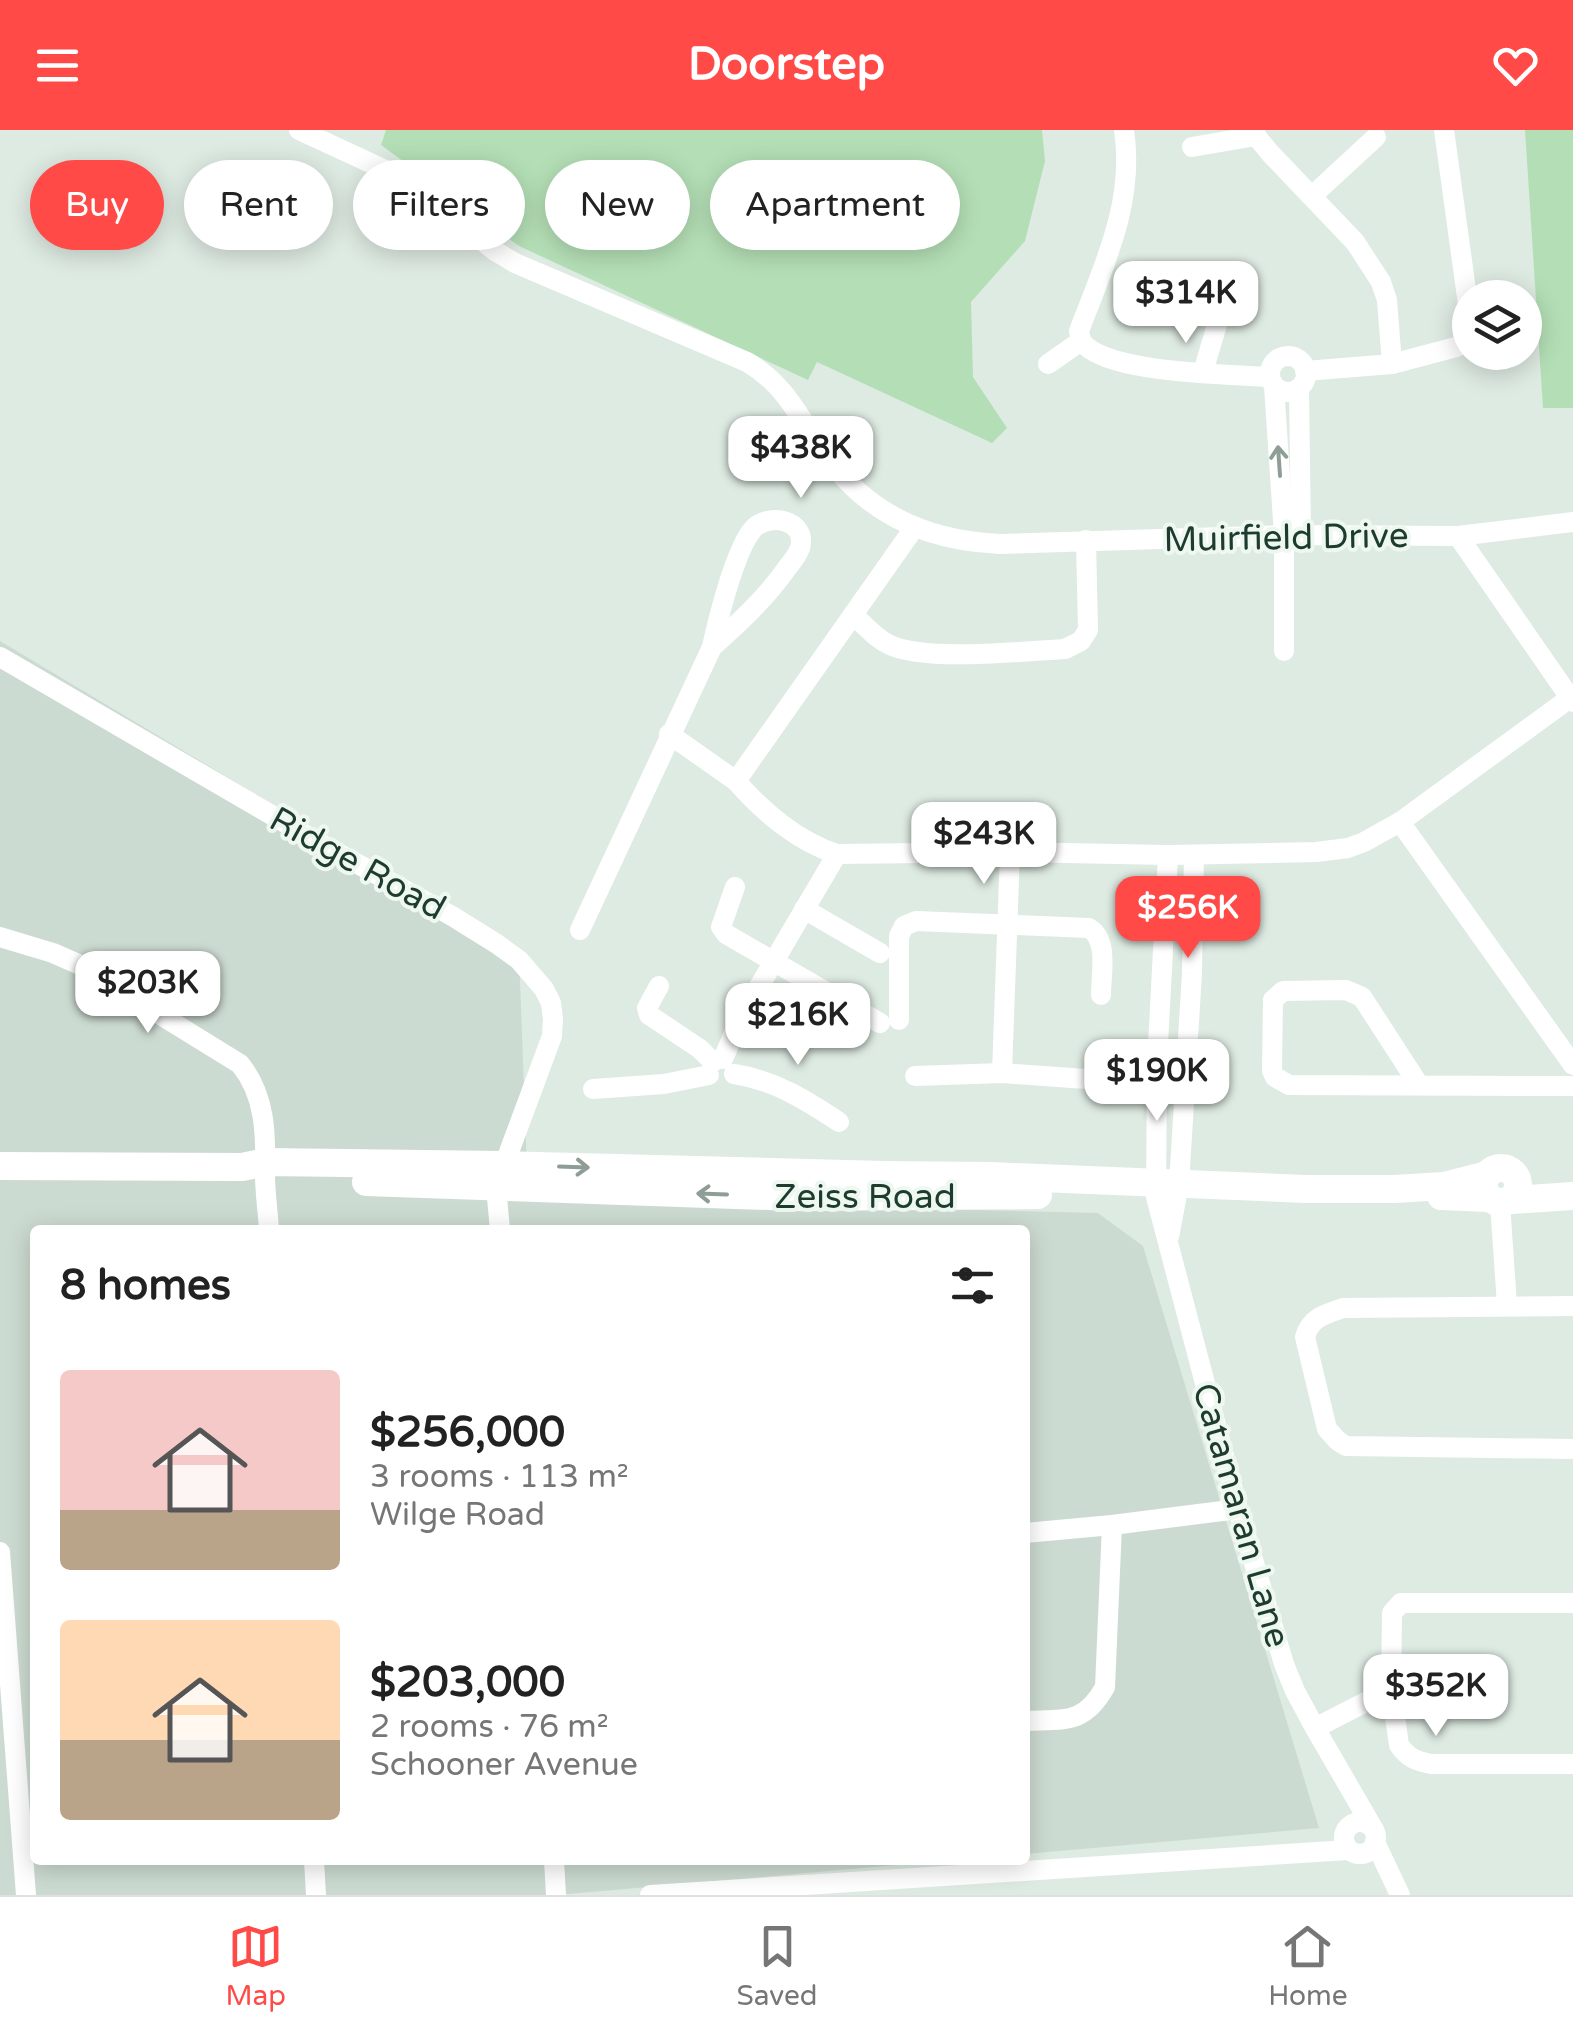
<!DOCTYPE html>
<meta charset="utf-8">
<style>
body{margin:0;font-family:"Varela Round",sans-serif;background:#f2f2f2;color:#222;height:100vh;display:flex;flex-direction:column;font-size:38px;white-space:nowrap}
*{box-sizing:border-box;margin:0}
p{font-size:32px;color:#767676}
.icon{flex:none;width:55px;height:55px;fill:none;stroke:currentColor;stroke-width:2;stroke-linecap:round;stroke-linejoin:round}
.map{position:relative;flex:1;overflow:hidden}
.drawer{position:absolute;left:30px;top:1095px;width:1000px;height:640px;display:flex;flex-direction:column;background:#fff;border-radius:10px;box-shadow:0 5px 25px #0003}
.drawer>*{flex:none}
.banner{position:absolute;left:30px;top:30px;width:1000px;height:90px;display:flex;gap:20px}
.tools{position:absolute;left:1452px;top:150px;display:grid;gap:20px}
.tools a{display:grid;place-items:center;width:90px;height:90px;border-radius:50%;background:#fff;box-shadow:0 5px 25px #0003;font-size:50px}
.price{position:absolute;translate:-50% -85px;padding:0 22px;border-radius:20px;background:#fff;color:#222;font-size:32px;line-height:65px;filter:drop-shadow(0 2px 5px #0008)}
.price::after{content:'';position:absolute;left:50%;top:60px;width:30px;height:22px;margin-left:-15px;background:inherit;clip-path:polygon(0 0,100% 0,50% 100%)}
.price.current{background:#ff4a48;color:#fff}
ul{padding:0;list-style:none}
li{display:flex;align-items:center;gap:30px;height:250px;padding:0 30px}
li span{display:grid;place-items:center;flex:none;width:280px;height:200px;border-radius:10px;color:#555}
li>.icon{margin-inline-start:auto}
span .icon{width:120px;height:120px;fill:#fffc;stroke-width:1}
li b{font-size:42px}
h2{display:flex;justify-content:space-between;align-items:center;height:120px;padding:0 30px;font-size:42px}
.pill{padding:0 35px;border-radius:45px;background:#fff;box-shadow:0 5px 25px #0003;font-size:35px;line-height:90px}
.pill.current{background:#ff4a48;color:#fff}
header{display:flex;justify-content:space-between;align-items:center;height:130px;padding:0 30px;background:#ff4a48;color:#fff;font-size:45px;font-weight:800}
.tab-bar{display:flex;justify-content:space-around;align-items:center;height:140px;border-top:2px solid #e0e0e0;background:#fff;font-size:28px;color:#767676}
.tab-bar a{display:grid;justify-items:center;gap:5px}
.tab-bar .current{color:#ff4a48}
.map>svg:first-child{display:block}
</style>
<header><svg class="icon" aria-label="menu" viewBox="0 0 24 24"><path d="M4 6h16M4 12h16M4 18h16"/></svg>Doorstep<svg class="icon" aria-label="heart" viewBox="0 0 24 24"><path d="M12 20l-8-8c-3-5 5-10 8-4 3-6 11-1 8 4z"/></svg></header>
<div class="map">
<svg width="1573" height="1765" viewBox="0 0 1573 1765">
<rect width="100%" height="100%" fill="#deebe2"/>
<path fill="#ccdbd1" d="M0,511l519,311 9,247 570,14 45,33 176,582 -294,26v-624h-990v630h918l-396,35h-557z"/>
<g fill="#b4dfb6">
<path d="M386,0h656l3,31 -20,80 -54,61 2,75 34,51 -15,15 -175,-81 -9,18 -289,-134 -138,-101z"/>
<path d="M1525,0h48v278h-30z"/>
</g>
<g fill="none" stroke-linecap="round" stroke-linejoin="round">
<g stroke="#fff" stroke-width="20">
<path d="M299,0l108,50 88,71 20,12 232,99c43,25 55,63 84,100 42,56 101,79 169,82l284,-9 174,1 115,-14"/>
<path d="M1255,0l1,6 14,17 85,89 26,40 6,18 5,64"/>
<path d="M1444,0l26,189"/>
<path d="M1192,17l64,-11"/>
<path d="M1312,66l64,-59"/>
<path d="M1081,211c24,33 147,33 189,36"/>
<circle cx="1288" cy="244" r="18"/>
<path d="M1048,234l33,-23 -2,-10c25,-66 56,-129 45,-201"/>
<path d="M1305,241l87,-7 64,-17 6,-3 8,-11"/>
<path d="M1203,242l26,-88"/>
<path d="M1274,256l10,149v116"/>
<path d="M1299,258l2,147"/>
<path d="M914,398l-178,253c26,30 62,61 101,73l173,-2 158,3 148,-3 32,-4 16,-6 36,-20 170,-124"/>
<path d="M1458,406l115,166"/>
<path d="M853,485c12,10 23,24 37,30 38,17 132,6 175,4l16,-8 7,-11 -2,-90"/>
<path d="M0,527l318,185 134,74 45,28 22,16 25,29 7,14 2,16 -1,17 -56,151 4,43"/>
<path d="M669,604l67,47"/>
<path d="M1400,692l173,243"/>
<path d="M1168,725l-11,209 -1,133 82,312 46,155 11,27 20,37 59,102"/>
<path d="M735,757l-14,40 5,7 154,89"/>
<path d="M804,779l76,44"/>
<path d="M580,800l132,-283c6,-28 23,-97 41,-118 16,-17 55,-9 47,19 -3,8 -8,14 -13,20 -21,30 -47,54 -75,79"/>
<path d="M0,807l53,16 25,11 162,100c26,32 26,71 25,111 0,18 3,37 4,55"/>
<path d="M659,856l-12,22 2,7 51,34 13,13"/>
<path d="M899,890v-84l5,-10 12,-5 173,7c20,12 12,46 12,67"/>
<path d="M723,929l17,-40 97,-165"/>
<path d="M1002,943l8,-221"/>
<path d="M734,944c40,6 72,26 105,48"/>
<path d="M915,946l87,-3 125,9"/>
<path d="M1419,955l-57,-88 -16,-7 -63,1 -10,9 -1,71 3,6 14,8 268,1h16"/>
<path d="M593,959l71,-5 45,-9"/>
<path d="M1500,1073l7,102"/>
<path d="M1169,1107l10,-53 13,-211 2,-118"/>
<path d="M1573,1176l-230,2c-18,6 -33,10 -38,29l22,92 11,12 8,5 227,3"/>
<path d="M1025,1403l87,-8 126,-16"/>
<path d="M0,1422l26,343"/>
<path d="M1573,1473h-172l-9,10 -1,76 8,56c9,13 17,16 32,19h142"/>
<path d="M1025,1591c39,-2 59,4 80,-34l7,-162"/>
<path d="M1315,1598l76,-39"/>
<circle cx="1360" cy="1708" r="16"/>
<path d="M1375,1712l25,53"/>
<path d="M314,1730l2,35"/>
<path d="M554,1730l2,35"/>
<path d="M650,1765l698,-45"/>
</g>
<g stroke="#fff" stroke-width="28">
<path d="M0,1036l242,1 24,-5 237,3 381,10 106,1 316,13h88l50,-3 43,-11"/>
<circle cx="1501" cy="1055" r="17"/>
<path d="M366,1052l430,15 242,-2"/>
<path d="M1441,1066l48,2"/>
<path d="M1512,1070l61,-4"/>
</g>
</g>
<defs><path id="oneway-shaft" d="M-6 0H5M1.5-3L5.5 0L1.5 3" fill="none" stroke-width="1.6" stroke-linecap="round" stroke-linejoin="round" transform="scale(2.5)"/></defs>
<g stroke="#8e9e96">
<use href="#oneway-shaft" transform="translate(1279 331) rotate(-94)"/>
<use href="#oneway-shaft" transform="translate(574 1037) rotate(2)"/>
<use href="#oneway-shaft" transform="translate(712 1064) rotate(-178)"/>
</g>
<g text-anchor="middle" stroke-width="8" stroke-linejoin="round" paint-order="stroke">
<g font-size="35" fill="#1e3c2d" stroke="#eef8f1">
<text transform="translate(1286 407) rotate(-1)" y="12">Muirfield Drive</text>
<text transform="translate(358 733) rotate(29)" y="12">Ridge Road</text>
<text x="865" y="1078">Zeiss Road</text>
<text transform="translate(1242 1385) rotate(74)" y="12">Catamaran Lane</text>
</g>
</g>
</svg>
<div class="tools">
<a><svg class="icon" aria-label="layers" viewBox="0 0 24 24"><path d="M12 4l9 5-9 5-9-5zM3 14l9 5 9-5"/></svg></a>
</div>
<b class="price" style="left:1186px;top:216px">$314K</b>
<b class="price" style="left:801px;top:371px">$438K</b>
<b class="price" style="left:984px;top:757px">$243K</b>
<b class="price current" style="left:1188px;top:831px">$256K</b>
<b class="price" style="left:148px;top:906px">$203K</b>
<b class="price" style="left:798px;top:938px">$216K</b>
<b class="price" style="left:1157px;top:994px">$190K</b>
<b class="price" style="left:1436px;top:1609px">$352K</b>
<div class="banner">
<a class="pill current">Buy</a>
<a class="pill">Rent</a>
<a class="pill">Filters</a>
<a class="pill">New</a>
<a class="pill">Apartment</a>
</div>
<section class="drawer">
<h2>8 homes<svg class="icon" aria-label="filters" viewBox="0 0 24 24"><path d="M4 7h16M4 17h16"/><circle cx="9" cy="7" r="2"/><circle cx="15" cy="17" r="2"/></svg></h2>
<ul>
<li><span style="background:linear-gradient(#f6c9c9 70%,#b9a48a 0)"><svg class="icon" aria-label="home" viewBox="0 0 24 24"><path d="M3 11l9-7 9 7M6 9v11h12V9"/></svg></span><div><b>$256,000</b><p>3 rooms · 113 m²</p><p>Wilge Road</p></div></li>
<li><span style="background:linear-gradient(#ffd9b3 60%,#b9a48a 0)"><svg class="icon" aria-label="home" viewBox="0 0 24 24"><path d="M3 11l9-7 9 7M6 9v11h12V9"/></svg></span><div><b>$203,000</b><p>2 rooms · 76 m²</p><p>Schooner Avenue</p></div></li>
</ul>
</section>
</div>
<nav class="tab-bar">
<a class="current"><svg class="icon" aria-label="map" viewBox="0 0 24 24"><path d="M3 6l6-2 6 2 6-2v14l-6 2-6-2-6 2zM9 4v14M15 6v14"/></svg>Map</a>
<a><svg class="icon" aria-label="saved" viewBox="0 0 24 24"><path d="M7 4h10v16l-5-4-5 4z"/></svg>Saved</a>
<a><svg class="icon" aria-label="home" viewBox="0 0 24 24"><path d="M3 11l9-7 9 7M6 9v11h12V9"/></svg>Home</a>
</nav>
